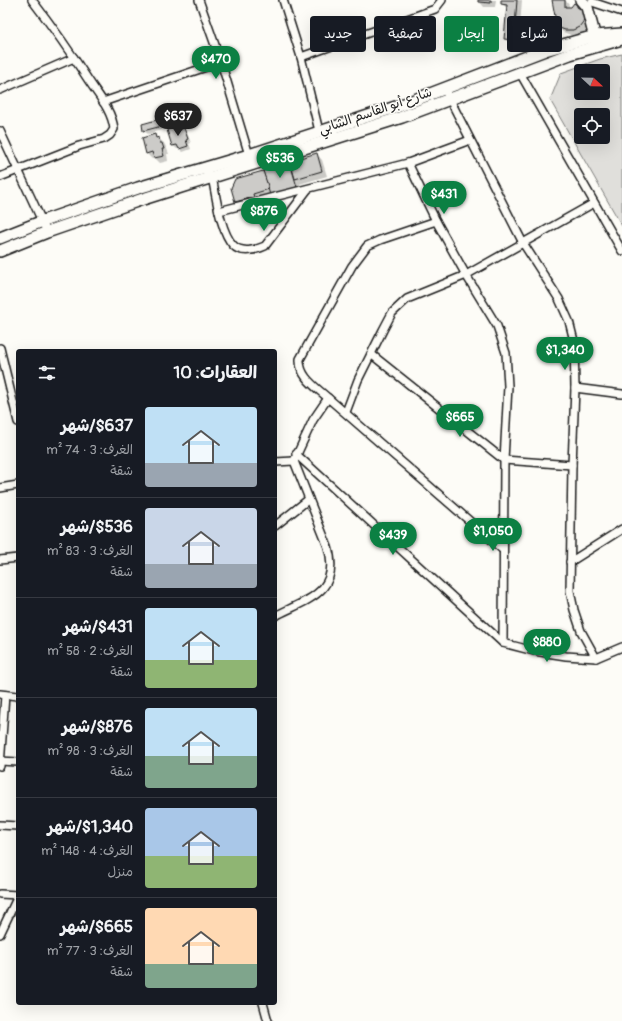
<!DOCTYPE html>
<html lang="ar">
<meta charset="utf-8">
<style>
body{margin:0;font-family:Pangolin,"Playpen Sans Arabic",sans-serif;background:#20242c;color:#f1f3f6;direction:rtl;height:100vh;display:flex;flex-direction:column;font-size:15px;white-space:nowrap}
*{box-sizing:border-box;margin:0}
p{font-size:13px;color:#9ea1a6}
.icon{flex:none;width:22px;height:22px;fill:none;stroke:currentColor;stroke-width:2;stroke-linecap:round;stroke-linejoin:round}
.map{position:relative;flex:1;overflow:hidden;direction:ltr}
.side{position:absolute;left:16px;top:349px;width:261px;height:656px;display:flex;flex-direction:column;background:#171b24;border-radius:4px;box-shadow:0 4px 16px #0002;direction:rtl}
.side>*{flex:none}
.top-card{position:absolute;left:289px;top:16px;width:273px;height:36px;direction:rtl;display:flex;gap:8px}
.needle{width:26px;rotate:112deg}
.tools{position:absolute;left:574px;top:64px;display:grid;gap:8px}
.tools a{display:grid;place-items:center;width:36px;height:36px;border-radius:4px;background:#171b24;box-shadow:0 4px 16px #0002;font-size:20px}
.price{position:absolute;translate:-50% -34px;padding:0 9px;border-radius:14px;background:#0b8043;color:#fff;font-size:13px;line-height:26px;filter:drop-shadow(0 1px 2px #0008)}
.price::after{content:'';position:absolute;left:50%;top:24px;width:12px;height:9px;margin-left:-6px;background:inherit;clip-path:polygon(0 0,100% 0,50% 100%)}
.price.selected{background:#222;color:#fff}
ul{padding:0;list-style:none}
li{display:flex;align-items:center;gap:12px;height:100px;padding:0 20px}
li+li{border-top:1px solid #363941}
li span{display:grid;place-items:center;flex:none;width:112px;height:80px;border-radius:4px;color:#555}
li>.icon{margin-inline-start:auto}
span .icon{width:48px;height:48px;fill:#fffc;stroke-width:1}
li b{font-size:17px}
h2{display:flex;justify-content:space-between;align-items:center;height:48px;padding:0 20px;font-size:17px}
.pill{padding:0 14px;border-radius:4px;background:#171b24;box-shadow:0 4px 16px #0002;font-size:14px;line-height:36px}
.pill.selected{background:#0b8043;color:#fff}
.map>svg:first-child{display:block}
</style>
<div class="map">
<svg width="622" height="1021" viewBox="0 0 622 1021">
<rect width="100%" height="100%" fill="#fdfcf7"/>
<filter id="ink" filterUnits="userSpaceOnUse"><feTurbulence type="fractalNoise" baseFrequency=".025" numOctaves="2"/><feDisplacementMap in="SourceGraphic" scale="8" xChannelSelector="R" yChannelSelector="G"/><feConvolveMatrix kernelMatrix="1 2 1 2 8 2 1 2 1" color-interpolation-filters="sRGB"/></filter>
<g filter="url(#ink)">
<path fill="#e0dfdb" stroke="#7e7e7c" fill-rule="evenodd" d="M622,54v172l-72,-126 11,-27 39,-14zM581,71h22v22h-22zM581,115h22v22h-22z"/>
<g fill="#0003">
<path d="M478,0h18l-1,7h-11z"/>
<path d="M502,0h20l-2,27 9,1 2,1 -1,17 -20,-2 -5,-5 3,-30 -6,-5z"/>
<path d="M553,0h12l4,5v3h2l3,-3 13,11v11l-3,5 -6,2 -7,1 -8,-3 -5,-5z"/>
<path d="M185,113l3,3 2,5 -42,13 -4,-3 -1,-6z"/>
<path d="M179,127l8,6 4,10 -2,1 2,5 -8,3 -4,-4 -2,1 -4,-3 -5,-15z"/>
<path d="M154,135l10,8 3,6 2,5h-2l1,7 -8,2 -5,-5 -3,1 -5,-5z"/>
<path d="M317,154l5,6 5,16 -27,8 2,8 -61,15 -5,-6v-21l56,-16z"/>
</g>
<g fill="#cccbc8" stroke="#1c1c1c">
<path d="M478,0h13v3l-13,-1z"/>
<path d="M501,0h16l-3,40 -10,-1 3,-34 -6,-1z"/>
<path d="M552,0h13v7h6l3,-4 3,2v2l5,3 2,8 -1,4 -4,5 -6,3h-8l-8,-3z"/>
<path d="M519,26l11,1 -1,18 -11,-1z"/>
<path d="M186,112l1,6 -25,7 -2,-6z"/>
<path d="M160,119l2,7 -19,5 -1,-7z"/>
<path d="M179,126l1,4 4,-2 4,11 -2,1 2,6 -9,3 -2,-4 -5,1 -5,-16z"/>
<path d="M155,134l1,4 3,-1 1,6h2l2,6h-2l2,7 -10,2 -2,-6 -6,2 -4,-16z"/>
<path d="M317,153l5,18 -27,8 -5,-18z"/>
<path d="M290,163l7,24 -27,8 -7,-24z"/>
<path d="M263,171l6,18 -16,5 1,3 -19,5 -4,-14 4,-9z"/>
</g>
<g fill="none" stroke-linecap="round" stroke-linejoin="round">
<defs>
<g id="minor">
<path d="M199,0l22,62 28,93"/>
<path d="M283,0l18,57 18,74"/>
<path d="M592,2l30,10"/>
<path d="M301,57l134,-48 7,-9"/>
<path d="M520,73l102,178"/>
<path d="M444,88l79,155 36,56 10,22 5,20 1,47 -3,77 -2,126 4,19 7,21 15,27"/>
<path d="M0,90l74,-32"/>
<path d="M103,102l118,-40"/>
<path d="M0,131l47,101"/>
<path d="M408,163l28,58 30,54 31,51 9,27 2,33 -4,74 -1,183"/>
<path d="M0,177l79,-31 25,-7 6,-4 4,-6c-2,-18 -15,-33 -25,-48 -18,-28 -37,-55 -57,-81"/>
<path d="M212,177c4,18 8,54 21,68 8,9 23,5 32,1l43,-57"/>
<path d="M219,211l189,-48 62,-23"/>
<path d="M436,221l-56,19 -13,6 -15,20 -52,93c-1,18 16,28 28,39l175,152"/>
<path d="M0,348l18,74"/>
<path d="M371,354l133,106 68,5"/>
<path d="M575,388l47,6"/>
<path d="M346,412l12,-32 25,-50 9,-17 15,-14 59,-24 128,-72"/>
<path d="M296,454l207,189 31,8 32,5 30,2 26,-11"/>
<path d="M275,462l19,-1"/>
<path d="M0,488l18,-3"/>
<path d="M275,526l34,-27"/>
<path d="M0,560l18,-2"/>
<path d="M570,562l52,-33"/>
<path d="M275,616c33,-17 66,-24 53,-69l-34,-86 19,-41 15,-22"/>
<path d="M0,694l18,2"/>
<path d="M0,761l18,1"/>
<path d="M0,766l5,-71"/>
<path d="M0,825l18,1"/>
<path d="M0,894l18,1"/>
<path d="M0,934l18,-38"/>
<path d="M263,1003l5,18"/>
</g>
<g id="primary">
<path d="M581,0l6,7 9,35"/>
<path d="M0,238l43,-17 95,-33 111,-33 150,-49 146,-56 50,-14 27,-2"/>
<path d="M0,251l47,-19 96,-33 259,-82 168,-63 52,-15"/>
</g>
</defs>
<use href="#minor" stroke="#1c1c1c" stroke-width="10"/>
<use href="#primary" stroke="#1c1c1c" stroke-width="14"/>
<use href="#minor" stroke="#fdfcf7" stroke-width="7"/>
<use href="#primary" stroke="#fdfcf7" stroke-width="11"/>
</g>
</g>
<g text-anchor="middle" stroke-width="3" stroke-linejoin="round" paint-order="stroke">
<g font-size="13" fill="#1c1c1c" stroke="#fdfcf7">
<text transform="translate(375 110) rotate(-19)" y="5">شارع أبو القاسم الشابي</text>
</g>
</g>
</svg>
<div class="tools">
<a><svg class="needle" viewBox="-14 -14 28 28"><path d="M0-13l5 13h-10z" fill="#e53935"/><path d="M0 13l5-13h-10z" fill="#9ea1a6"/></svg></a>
<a><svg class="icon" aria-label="locate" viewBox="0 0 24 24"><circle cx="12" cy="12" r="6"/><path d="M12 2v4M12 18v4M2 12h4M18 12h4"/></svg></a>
</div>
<b class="price" style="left:216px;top:80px">$470</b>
<b class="price selected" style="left:178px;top:137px">$637</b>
<b class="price" style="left:280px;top:179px">$536</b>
<b class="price" style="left:444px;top:215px">$431</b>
<b class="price" style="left:264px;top:232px">$876</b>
<b class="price" style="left:565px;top:371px">$1,340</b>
<b class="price" style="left:460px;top:438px">$665</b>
<b class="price" style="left:493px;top:552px">$1,050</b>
<b class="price" style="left:393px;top:556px">$439</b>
<b class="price" style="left:547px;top:663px">$880</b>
<div class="top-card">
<a class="pill">شراء</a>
<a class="pill selected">إيجار</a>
<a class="pill">تصفية</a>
<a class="pill">جديد</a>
</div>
<section class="side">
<h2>العقارات: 10<svg class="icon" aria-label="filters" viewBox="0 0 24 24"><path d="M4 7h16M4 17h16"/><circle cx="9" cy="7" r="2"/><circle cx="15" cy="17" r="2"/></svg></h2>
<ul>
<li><span style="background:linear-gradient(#bfe0f5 70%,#9aa5b1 0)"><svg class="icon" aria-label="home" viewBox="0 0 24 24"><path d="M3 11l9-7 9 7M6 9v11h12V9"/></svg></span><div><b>$637/شهر</b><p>الغرف: 3 · 74 m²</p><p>شقة</p></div></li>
<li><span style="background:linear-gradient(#c9d6e8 70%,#9aa5b1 0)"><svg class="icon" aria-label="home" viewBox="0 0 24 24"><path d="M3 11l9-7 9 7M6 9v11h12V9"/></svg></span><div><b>$536/شهر</b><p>الغرف: 3 · 83 m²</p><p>شقة</p></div></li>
<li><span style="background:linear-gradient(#bfe0f5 65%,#8fb573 0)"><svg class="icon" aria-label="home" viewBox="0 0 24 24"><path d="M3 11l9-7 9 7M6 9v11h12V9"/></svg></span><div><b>$431/شهر</b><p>الغرف: 2 · 58 m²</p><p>شقة</p></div></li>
<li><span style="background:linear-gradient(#bfe0f5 60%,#7fa58c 0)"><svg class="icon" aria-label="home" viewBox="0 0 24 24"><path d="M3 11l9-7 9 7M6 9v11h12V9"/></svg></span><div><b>$876/شهر</b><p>الغرف: 3 · 98 m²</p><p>شقة</p></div></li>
<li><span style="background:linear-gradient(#a9c7e8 60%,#8fb573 0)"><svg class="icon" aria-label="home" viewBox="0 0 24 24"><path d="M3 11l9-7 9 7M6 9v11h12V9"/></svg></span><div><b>$1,340/شهر</b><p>الغرف: 4 · 148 m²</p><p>منزل</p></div></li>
<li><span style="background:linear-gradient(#ffd9b3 70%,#7fa58c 0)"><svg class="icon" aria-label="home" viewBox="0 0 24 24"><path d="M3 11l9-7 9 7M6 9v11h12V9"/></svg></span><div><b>$665/شهر</b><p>الغرف: 3 · 77 m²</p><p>شقة</p></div></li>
</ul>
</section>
</div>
